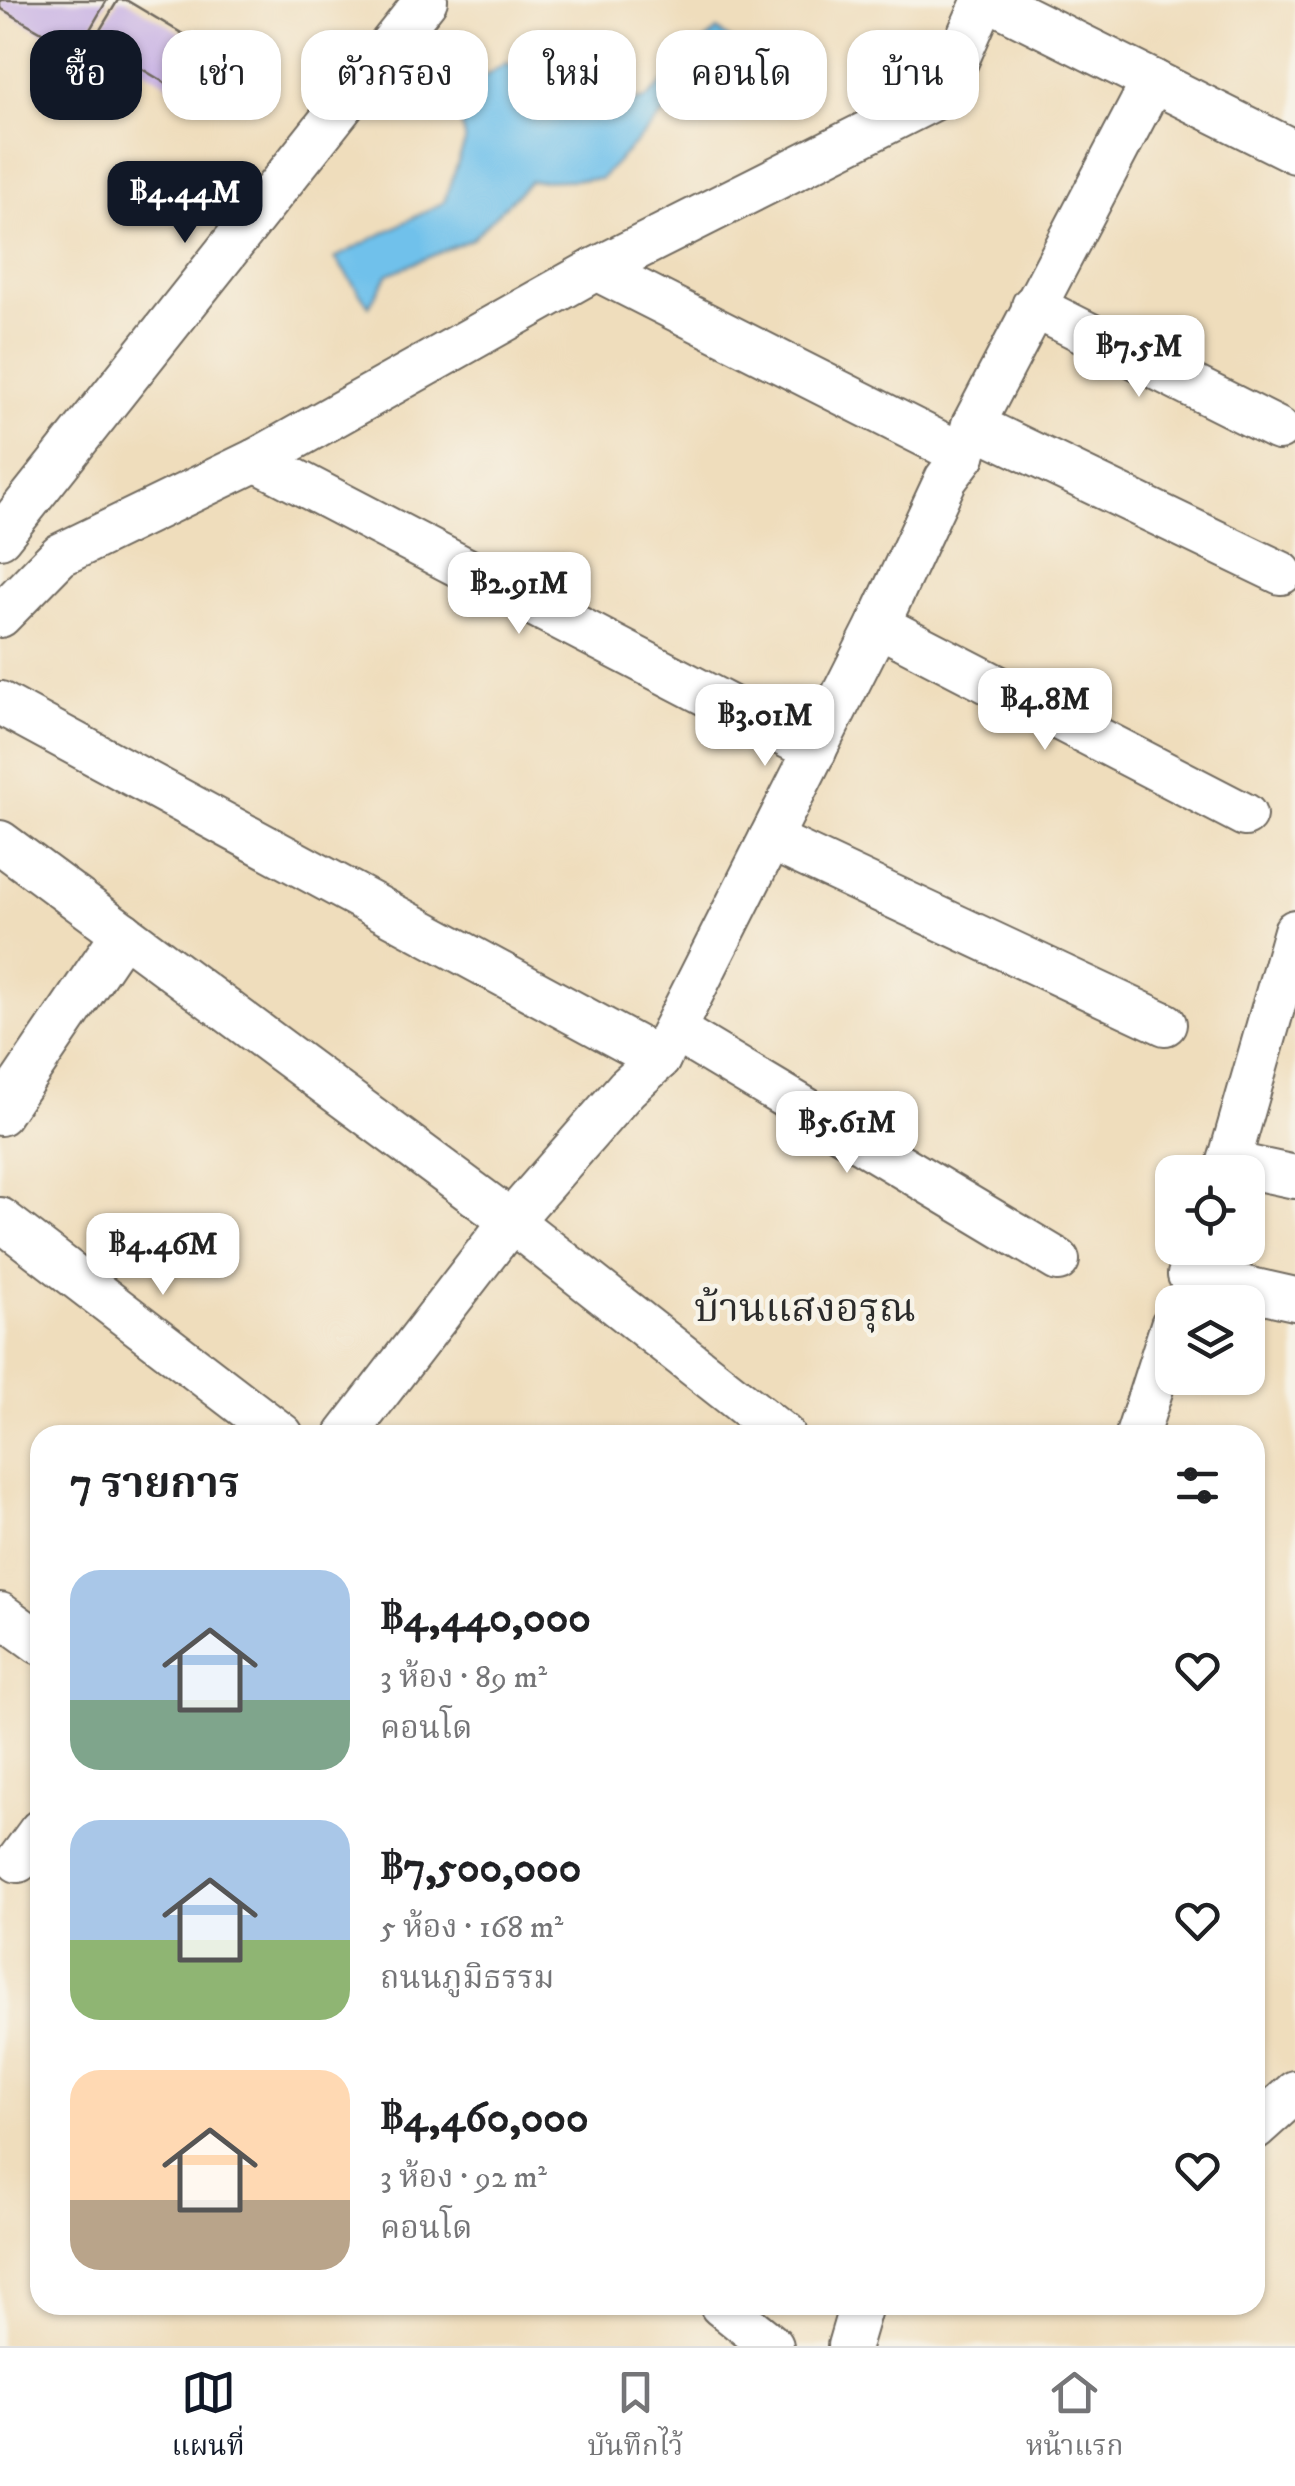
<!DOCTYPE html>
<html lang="th">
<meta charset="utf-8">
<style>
body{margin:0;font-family:"IM FELL DW Pica","Noto Serif Thai",serif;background:#f6f6f6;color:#202124;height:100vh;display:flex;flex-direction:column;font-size:38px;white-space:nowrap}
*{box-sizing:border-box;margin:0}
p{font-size:32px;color:#757577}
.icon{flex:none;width:55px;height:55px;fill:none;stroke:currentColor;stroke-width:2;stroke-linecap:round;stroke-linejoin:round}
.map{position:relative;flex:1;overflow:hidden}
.details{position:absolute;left:30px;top:1425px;width:1235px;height:890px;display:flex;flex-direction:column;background:#fff;border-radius:30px;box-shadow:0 2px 8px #0004}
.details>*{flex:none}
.top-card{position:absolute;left:30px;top:30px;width:1235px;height:90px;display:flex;gap:20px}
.tools{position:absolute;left:1155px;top:1155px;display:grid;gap:20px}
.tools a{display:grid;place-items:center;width:110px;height:110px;border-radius:20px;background:#fff;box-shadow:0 2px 8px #0004;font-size:50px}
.price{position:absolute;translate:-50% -85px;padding:0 22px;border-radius:20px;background:#fff;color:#222;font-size:32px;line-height:65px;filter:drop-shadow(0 2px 5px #0008)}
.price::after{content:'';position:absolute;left:50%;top:60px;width:30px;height:22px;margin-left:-15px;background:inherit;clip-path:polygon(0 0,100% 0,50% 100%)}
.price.selected{background:#111827;color:#fff}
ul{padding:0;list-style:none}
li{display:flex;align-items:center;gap:30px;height:250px;padding:0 40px}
li span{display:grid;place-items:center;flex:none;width:280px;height:200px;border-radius:30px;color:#555}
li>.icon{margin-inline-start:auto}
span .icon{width:120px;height:120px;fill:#fffc;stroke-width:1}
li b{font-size:42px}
h2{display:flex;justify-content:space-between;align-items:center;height:120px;padding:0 40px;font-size:42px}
.pill{padding:0 35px;border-radius:30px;background:#fff;box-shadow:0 2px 8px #0004;font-size:35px;line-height:90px}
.pill.selected{background:#111827;color:#fff}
.tab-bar{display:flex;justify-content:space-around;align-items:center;height:140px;border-top:2px solid #e0e0e0;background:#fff;font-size:28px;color:#757577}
.tab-bar a{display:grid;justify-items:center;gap:5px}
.tab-bar .selected{color:#111827}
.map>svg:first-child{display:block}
</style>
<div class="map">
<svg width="1295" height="2346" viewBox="0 0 1295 2346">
<rect width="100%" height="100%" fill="#f7f3e8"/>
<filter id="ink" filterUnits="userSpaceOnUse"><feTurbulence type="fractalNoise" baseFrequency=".01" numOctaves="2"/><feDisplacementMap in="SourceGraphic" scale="20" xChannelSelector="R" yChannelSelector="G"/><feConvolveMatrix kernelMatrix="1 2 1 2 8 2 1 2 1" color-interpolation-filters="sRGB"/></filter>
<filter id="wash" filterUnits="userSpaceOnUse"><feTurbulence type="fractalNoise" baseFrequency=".0048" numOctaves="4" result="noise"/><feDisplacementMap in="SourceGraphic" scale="40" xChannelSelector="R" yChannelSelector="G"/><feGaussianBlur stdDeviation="2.25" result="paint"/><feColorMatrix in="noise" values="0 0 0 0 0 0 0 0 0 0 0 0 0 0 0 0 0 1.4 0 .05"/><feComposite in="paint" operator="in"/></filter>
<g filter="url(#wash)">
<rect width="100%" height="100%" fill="#efddbc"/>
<path fill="#6fc1eb" stroke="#4d768b" stroke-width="2.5" d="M717,30l66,48h-84l-99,101 -70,2 -58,58 -84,35 -19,32 -34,-48 109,-56 21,-60 -10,-47 51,-32 98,44 42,-8z"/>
<g id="blocks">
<g fill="#cbb6e4">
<path d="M0,0h107l-30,52 -77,-44z"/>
<path d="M118,0h8l102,61 -26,44 -108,-65z"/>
</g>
</g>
</g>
<g filter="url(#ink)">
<use href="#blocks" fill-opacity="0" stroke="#70695e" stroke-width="2.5"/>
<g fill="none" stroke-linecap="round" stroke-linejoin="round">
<defs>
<g id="minor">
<path d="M990,0l305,152"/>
<path d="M596,269l368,186"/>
<path d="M1033,306l245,123"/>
<path d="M973,425l308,148"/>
<path d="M256,460l559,291"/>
<path d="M0,537l426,-537"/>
<path d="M0,616l60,-61 196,-95 340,-191 346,-174 42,-95"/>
<path d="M878,625l367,190"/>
<path d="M0,703l659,356"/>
<path d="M770,839l395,185"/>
<path d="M0,842l511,379 272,214"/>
<path d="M674,1030l384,230"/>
<path d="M0,1114l123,-181"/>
<path d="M1230,1163l65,14"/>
<path d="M1226,1172l69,-241"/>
<path d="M0,1219l282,216"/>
<path d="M1189,1275l106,24"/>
<path d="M346,1435l165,-214 116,-133 32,-29 219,-434 68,-146 18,-24 9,-30 180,-344"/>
<path d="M1137,1435l35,-110"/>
<path d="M0,1614l40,29"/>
<path d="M18,1861l22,-30"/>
<path d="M1255,2128l40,-36"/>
<path d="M721,2305l51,41"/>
<path d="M849,2346l12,-41"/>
</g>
</defs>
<use href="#minor" stroke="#70695e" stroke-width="46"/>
<use href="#minor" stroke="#fff" stroke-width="42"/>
</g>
</g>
<g text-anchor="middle" stroke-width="9" stroke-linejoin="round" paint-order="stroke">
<g font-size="40" fill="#2b2b2b" stroke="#f7f3e8">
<text x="805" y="1321">บ้านแสงอรุณ</text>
</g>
</g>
</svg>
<div class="tools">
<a><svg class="icon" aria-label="locate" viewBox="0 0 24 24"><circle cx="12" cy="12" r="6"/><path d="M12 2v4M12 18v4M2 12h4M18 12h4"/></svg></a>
<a><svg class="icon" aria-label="layers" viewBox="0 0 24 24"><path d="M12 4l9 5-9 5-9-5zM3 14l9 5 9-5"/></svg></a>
</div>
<b class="price selected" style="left:185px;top:246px">฿4.44M</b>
<b class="price" style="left:1139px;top:400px">฿7.5M</b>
<b class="price" style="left:519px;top:637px">฿2.91M</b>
<b class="price" style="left:1045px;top:753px">฿4.8M</b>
<b class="price" style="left:765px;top:769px">฿3.01M</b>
<b class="price" style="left:847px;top:1176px">฿5.61M</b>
<b class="price" style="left:163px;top:1298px">฿4.46M</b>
<div class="top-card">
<a class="pill selected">ซื้อ</a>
<a class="pill">เช่า</a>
<a class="pill">ตัวกรอง</a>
<a class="pill">ใหม่</a>
<a class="pill">คอนโด</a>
<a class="pill">บ้าน</a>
</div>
<section class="details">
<h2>7 รายการ<svg class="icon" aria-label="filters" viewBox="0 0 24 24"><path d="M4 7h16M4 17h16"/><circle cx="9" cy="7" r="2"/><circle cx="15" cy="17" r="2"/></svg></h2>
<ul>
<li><span style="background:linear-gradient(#a9c7e8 65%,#7fa58c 0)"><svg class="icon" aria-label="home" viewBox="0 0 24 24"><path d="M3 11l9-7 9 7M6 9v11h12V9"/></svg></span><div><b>฿4,440,000</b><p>3 ห้อง · 89 m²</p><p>คอนโด</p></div><svg class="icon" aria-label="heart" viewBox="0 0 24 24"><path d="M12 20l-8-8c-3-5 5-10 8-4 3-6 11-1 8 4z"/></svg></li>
<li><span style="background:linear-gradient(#a9c7e8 60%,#8fb573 0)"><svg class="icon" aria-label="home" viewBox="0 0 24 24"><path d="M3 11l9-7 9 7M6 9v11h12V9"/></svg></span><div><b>฿7,500,000</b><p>5 ห้อง · 168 m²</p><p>ถนนภูมิธรรม</p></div><svg class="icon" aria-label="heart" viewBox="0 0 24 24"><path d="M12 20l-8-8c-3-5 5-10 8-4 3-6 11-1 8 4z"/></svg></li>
<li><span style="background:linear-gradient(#ffd9b3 65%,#b9a48a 0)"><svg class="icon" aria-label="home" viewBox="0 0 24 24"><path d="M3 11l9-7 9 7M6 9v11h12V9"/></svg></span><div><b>฿4,460,000</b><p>3 ห้อง · 92 m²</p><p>คอนโด</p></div><svg class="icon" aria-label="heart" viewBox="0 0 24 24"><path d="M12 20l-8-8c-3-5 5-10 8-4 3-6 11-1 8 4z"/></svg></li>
</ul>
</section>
</div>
<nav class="tab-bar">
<a class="selected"><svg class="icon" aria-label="map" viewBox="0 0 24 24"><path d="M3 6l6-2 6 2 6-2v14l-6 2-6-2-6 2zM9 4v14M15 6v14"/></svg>แผนที่</a>
<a><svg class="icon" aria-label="saved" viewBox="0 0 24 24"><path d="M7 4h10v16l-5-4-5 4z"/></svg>บันทึกไว้</a>
<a><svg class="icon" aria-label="home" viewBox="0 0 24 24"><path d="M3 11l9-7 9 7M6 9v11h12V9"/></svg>หน้าแรก</a>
</nav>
